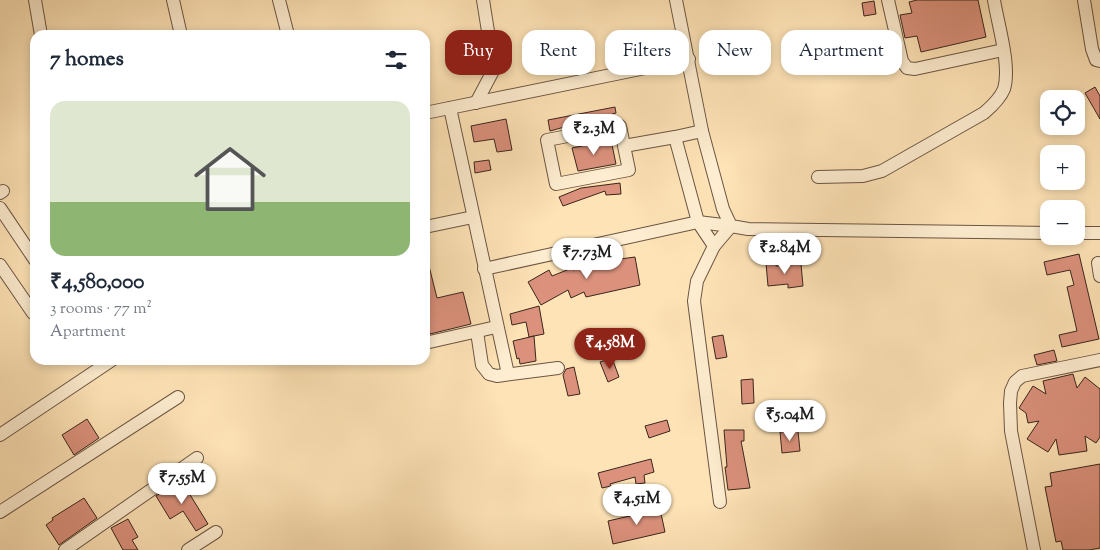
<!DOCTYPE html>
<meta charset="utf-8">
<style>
body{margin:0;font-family:"Sorts Mill Goudy",serif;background:#f6f6f7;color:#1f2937;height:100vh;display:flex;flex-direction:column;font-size:19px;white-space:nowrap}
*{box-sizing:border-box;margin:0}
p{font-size:16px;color:#747a83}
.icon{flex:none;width:28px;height:28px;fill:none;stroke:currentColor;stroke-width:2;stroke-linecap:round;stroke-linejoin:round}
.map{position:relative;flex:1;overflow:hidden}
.drawer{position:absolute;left:30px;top:30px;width:400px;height:335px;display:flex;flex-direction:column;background:#fff;border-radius:15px;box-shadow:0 2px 8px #0003}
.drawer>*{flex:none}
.hud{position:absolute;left:445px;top:30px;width:475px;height:45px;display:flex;gap:10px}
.tools{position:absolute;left:1040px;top:90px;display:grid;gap:10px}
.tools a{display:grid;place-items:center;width:45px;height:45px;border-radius:10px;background:#fff;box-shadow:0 2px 8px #0003;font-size:25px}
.price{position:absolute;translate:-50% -42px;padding:0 11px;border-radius:18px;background:#fff;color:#222;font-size:16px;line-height:32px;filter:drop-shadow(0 1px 2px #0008)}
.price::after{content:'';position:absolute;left:50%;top:30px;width:15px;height:11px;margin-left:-8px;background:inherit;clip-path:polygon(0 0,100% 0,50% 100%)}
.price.active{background:#8f2418;color:#fff}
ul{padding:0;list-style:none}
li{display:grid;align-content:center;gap:10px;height:265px;padding:0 20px}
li+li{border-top:1px solid #e0e1e3}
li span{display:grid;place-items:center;height:155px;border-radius:15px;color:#555}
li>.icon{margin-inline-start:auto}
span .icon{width:90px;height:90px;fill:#fffc;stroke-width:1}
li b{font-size:21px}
h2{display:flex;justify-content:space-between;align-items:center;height:60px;padding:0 20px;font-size:21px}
.chip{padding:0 18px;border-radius:15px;background:#fff;box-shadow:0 2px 8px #0003;font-size:18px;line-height:45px}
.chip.active{background:#8f2418;color:#fff}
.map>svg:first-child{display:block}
</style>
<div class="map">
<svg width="1100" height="550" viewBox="0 0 1100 550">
<rect width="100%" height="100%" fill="#fee3b6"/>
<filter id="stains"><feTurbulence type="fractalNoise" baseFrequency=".004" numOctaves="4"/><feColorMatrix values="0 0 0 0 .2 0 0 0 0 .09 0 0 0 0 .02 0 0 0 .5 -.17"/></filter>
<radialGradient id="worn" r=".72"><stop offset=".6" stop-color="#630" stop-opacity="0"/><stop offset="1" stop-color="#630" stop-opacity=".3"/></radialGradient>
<g fill="#db917c" stroke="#3a261d">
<path d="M917,0h61l8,37 -65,15 -4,-16 -12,2 -5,-23 12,-2 -3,-11z"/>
<path d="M874,1l2,13 -12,2 -2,-13z"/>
<path d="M868,34l3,16 -11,2 -3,-16z"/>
<path d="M1095,87l5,9v23l-15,-26z"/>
<path d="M615,107l1,6 -4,1 1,3 -16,3v-2l-47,13 -2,-11z"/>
<path d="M506,119l6,31 -15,2 -3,-13 -20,3 -3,-16z"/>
<path d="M611,140l5,24 -38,7 -6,-23z"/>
<path d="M489,160l2,10 -16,3 -1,-11z"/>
<path d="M620,183l1,11 -15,1 -1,-4 -42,15 -4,-9 22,-9z"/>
<path d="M1079,254l20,85 -37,8 -3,-12 18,-4 -10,-44 7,-2 -4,-15 -23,5 -3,-13z"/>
<path d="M635,257l5,28 -54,12 -2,-5 -13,6 -3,-8 -27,15 -13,-23 21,-12 3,6 20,-8 1,2 40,-10z"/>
<path d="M425,262h3l9,36 26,-6 8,32 -41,10 -5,-23z"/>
<path d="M776,262v4l25,-2 2,22 -15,2v-4l-20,2 -2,-23z"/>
<path d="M539,306l5,28 -15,3 -3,-15 -14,3 -2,-11z"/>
<path d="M723,335l4,22 -11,2 -4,-22z"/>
<path d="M534,336l2,25 -16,3 -1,-6 -2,1 -4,-18z"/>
<path d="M1054,350l3,11 -20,4 -3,-10z"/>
<path d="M612,358l7,19 -11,5 -8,-20z"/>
<path d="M574,367l6,27 -12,2 -5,-21 3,-6z"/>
<path d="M1073,374l4,14 8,-11 15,12v48l-4,6 -11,-7 2,15 -28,4 -3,-16 -8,13 -21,-13 12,-18 -11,2 -2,-10 -7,-5 14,-22 13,8 -3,-13z"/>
<path d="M753,379l1,24 -12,1 -1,-24z"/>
<path d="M87,419l12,19 -25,17 -12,-20z"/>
<path d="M667,420l3,11 -21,7 -4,-12z"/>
<path d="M724,430h20v11h-3l9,47 -22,2 -3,-23h2z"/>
<path d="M798,431l2,20 -18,2 -2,-21z"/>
<path d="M651,459l3,13 -10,3 1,8 -9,1 -1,-7 -25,7 1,2 -9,2 -4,-15z"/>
<path d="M1100,464v84l-11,2h-26l-2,-9 -5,1 -11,-55 7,-1 -2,-13z"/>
<path d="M181,480l27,44 -12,7 -13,-20 -13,8 -14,-23z"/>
<path d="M84,498l13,20 -38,27 -13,-20 7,-5 -1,-2z"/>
<path d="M660,509l5,23 -52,12 -5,-23z"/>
<path d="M128,519l10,18 -6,3 6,10h-15l-12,-22z"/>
</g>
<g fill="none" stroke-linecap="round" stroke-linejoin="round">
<defs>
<g id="minor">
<path d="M35,0l6,35"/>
<path d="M173,0l8,35"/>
<path d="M279,0l9,35"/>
<path d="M676,0l26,131 21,78 8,17 17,3 301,4"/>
<path d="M888,0l14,61 5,7 8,1 88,-19"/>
<path d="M1084,0l8,49 4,11 4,1"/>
<path d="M476,103l18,-34 -11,-69"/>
<path d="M450,108l58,266"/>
<path d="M425,113l264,-54"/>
<path d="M675,137l27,-6"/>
<path d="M624,146l5,24 -73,14 -9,-44 73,-14 4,20 51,-9 23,85 16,24 17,-20"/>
<path d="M818,177l45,-1 19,-5 102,-58c7,-6 16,-14 20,-24 7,-23 -6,-64 -10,-89"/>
<path d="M0,193l3,-2"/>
<path d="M0,208l35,52"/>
<path d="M425,227l48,-10"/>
<path d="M1076,233h24"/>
<path d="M714,246l-17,35 -3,20 26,201"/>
<path d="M1098,263l2,13"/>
<path d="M0,265l33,48"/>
<path d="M484,269l214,-47 33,4"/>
<path d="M477,332l5,33 7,9 8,2 61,-8"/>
<path d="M425,343l71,-16"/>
<path d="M0,435l112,-75"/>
<path d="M0,512l178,-115"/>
<path d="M65,550l132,-92"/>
<path d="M188,550l28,-18"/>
<path d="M1034,550l-23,-119 -1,-28 1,-12 4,-9 7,-6 78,-16"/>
</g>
</defs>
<use href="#minor" stroke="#6b5543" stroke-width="14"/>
<use href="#minor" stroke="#feedd0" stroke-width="12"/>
</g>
<rect width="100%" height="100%" filter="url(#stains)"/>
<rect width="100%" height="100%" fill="url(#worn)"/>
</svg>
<div class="tools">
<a><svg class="icon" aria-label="locate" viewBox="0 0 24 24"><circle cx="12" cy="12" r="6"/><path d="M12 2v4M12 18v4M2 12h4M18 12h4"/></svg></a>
<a>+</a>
<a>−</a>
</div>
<b class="price" style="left:594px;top:156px">₹2.3M</b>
<b class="price" style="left:785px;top:275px">₹2.84M</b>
<b class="price" style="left:587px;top:280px">₹7.73M</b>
<b class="price active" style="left:610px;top:370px">₹4.58M</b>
<b class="price" style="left:790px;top:442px">₹5.04M</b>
<b class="price" style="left:182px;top:505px">₹7.55M</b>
<b class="price" style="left:637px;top:526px">₹4.51M</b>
<div class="hud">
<a class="chip active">Buy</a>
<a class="chip">Rent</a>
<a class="chip">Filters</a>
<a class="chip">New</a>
<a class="chip">Apartment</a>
</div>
<section class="drawer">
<h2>7 homes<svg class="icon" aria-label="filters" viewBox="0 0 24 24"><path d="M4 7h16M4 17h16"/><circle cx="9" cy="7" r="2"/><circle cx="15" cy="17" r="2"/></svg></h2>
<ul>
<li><span style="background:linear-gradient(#dfe7d0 65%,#8fb573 0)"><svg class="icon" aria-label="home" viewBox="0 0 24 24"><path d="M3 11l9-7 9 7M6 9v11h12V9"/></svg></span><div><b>₹4,580,000</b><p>3 rooms · 77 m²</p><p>Apartment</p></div></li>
</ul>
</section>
</div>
